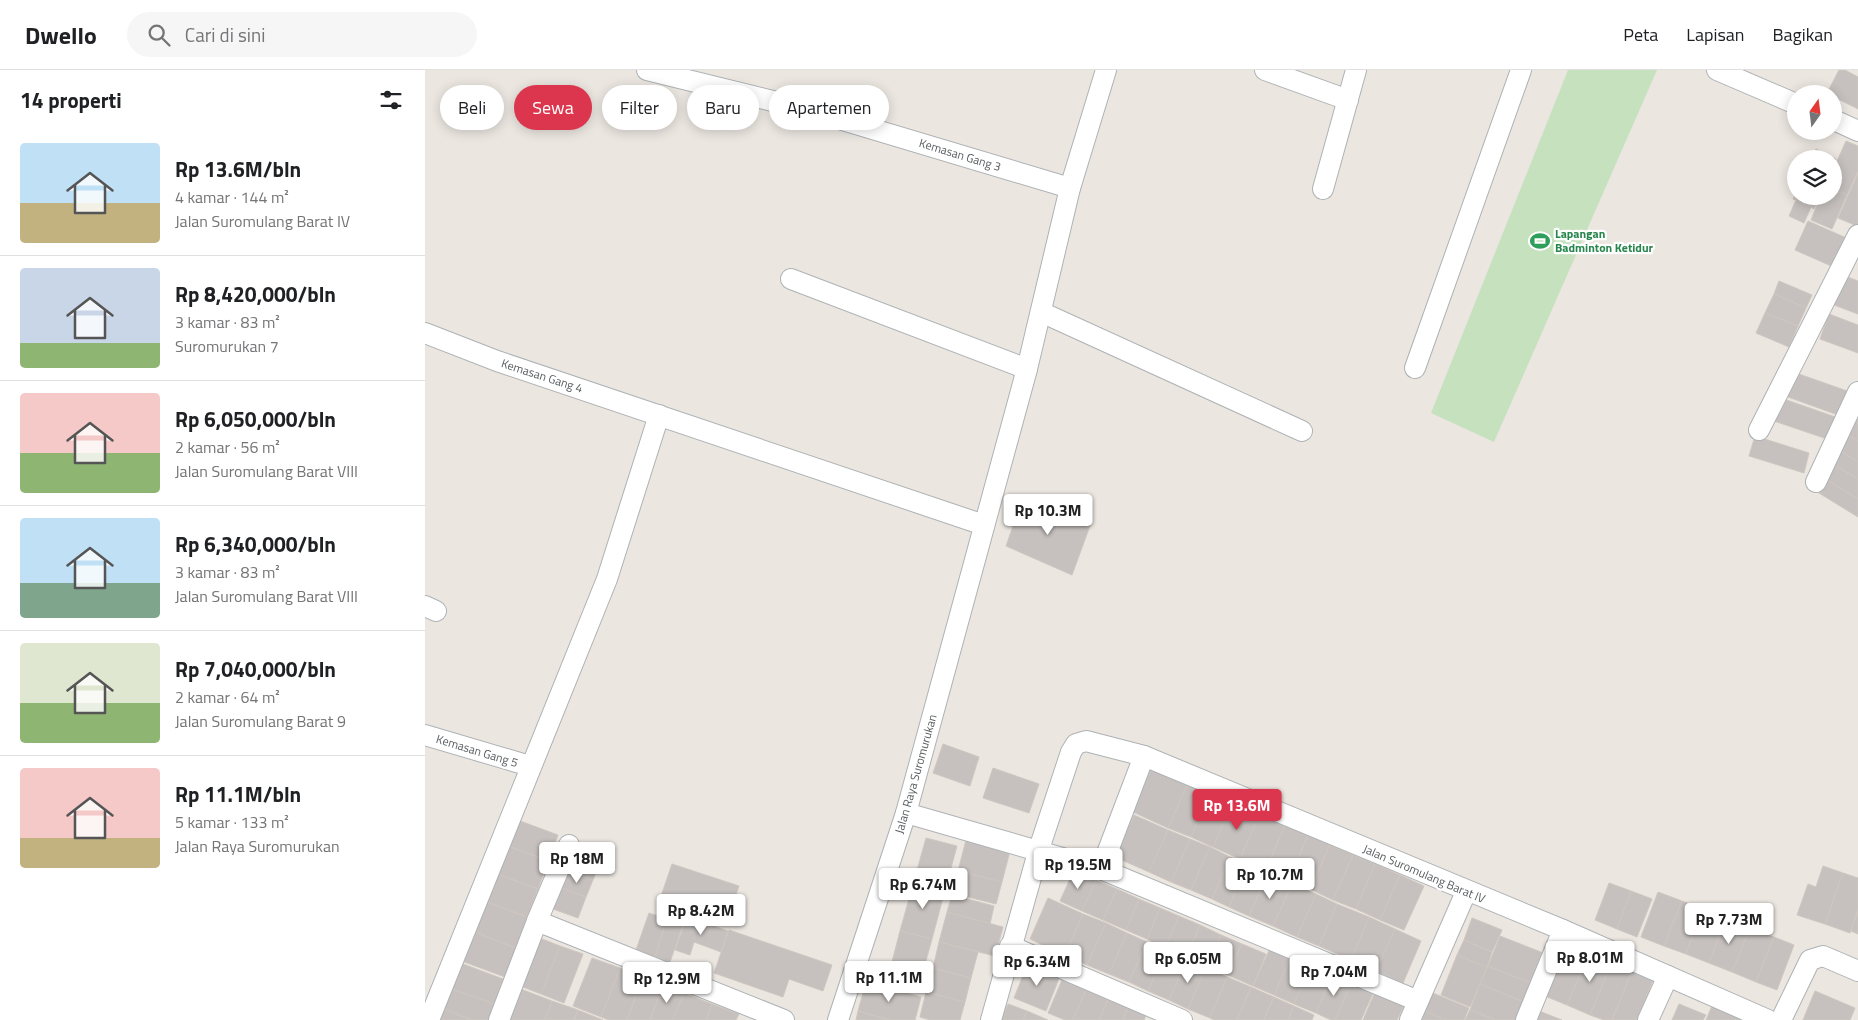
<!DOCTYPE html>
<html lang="id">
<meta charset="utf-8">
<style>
body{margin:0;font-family:"Titillium Web",sans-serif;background:#f6f6f6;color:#202124;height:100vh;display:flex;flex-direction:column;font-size:19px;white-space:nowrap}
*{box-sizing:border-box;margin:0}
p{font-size:16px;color:#757577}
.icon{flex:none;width:28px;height:28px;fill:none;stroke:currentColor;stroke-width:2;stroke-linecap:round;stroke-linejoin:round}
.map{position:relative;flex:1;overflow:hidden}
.details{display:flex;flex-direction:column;background:#fff;width:425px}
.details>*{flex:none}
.banner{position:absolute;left:15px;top:15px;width:475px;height:45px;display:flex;gap:10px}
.needle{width:32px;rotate:14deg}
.tools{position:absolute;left:1362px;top:15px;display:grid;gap:10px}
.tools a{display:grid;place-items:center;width:55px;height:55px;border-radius:50%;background:#fff;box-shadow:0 2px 12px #0003;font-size:25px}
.price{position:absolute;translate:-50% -42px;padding:0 11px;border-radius:5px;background:#fff;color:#222;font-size:16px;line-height:32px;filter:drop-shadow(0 1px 2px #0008)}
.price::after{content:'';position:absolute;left:50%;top:30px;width:15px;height:11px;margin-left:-8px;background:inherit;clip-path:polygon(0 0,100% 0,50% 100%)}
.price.active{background:#db364e;color:#fff}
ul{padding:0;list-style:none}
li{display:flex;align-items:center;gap:15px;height:125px;padding:0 20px}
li+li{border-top:1px solid #e0e0e0}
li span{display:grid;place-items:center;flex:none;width:140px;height:100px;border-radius:5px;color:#555}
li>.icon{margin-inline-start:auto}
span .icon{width:60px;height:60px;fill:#fffc;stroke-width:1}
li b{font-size:21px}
h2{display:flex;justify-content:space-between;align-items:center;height:60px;padding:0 20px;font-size:21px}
.chip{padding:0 18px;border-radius:22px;background:#fff;box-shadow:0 2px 12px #0003;font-size:18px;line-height:45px}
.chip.active{background:#db364e;color:#fff}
header{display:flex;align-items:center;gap:30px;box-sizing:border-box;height:70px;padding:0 25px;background:#fff;border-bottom:1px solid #e0e0e0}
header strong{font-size:24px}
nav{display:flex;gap:28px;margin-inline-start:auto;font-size:18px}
.search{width:350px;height:45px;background:#f6f6f6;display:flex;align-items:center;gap:12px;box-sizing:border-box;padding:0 18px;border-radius:28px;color:#757577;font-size:19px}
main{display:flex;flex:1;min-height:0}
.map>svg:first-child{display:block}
</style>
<header>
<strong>Dwello</strong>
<div class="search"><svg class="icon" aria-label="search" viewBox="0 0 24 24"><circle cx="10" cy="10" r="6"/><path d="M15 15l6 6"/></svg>Cari di sini</div>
<nav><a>Peta</a><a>Lapisan</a><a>Bagikan</a></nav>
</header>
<main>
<section class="details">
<h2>14 properti<svg class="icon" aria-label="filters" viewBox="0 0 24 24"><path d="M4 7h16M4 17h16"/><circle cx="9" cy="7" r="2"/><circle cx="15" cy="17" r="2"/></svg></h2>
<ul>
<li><span style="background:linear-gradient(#bfe0f5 60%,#c2b280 0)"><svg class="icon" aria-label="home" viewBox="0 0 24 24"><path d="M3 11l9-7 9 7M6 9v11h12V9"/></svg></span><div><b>Rp 13.6M/bln</b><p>4 kamar · 144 m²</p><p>Jalan Suromulang Barat IV</p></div></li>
<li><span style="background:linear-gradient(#c9d6e8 75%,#8fb573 0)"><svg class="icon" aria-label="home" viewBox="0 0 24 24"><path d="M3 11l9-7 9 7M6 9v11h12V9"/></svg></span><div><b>Rp 8,420,000/bln</b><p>3 kamar · 83 m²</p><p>Suromurukan 7</p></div></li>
<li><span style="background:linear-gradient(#f6c9c9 60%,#8fb573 0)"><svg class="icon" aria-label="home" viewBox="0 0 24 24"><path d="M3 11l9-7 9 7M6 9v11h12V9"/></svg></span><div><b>Rp 6,050,000/bln</b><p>2 kamar · 56 m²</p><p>Jalan Suromulang Barat VIII</p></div></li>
<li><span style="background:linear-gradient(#bfe0f5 65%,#7fa58c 0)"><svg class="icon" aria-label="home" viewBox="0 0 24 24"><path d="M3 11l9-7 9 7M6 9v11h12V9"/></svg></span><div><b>Rp 6,340,000/bln</b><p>3 kamar · 83 m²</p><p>Jalan Suromulang Barat VIII</p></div></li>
<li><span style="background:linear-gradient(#dfe7d0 60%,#8fb573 0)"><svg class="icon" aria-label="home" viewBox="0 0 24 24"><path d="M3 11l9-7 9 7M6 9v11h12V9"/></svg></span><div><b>Rp 7,040,000/bln</b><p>2 kamar · 64 m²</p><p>Jalan Suromulang Barat 9</p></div></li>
<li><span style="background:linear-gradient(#f6c9c9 70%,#c2b280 0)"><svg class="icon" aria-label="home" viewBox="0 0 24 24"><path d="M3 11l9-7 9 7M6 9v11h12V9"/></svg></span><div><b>Rp 11.1M/bln</b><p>5 kamar · 133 m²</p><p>Jalan Raya Suromurukan</p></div></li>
</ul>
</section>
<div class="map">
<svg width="1433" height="950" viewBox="0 0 1433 950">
<rect width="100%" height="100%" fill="#ebe6e0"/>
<path fill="#c6e1be" d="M1143,0h89l-163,372 -63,-29z"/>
<g fill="#c6c1be" stroke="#cfc6bf">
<path d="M1414,0h6l13,7v32l-24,-12v-3l-7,-1z"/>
<path d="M1421,71l12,5v25l-11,24 -13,-5v-22z"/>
<path d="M1391,79l20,10 -2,5v-5h-23z"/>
<path d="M1433,103v51l-1,2 -19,-8z"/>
<path d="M1409,120l13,5 -15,34 -21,-9 10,-24h13z"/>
<path d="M1371,123v3h24l-6,13 -3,-2 -7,16 -15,-7 7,-16 -3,-1z"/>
<path d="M1383,151l43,19 -13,29 -43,-19z"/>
<path d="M1420,206l13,5v33l-24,-9z"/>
<path d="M1354,211l33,14 -6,13 -32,-14z"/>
<path d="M1349,224l32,14 -8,18 -33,-13z"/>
<path d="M1340,243l33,13 -9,21 -33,-14z"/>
<path d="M1404,244l29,11v28l-38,-14z"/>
<path d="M1371,303l54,19 -9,24 -53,-19z"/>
<path d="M1353,327l63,22 -8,22 -62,-21z"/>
<path d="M1433,349v22l-10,-6z"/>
<path d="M1423,365l10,6v21l-19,-12z"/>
<path d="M1330,366l54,17 -5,20 -55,-17z"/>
<path d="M1414,380l19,12v17l-27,-16z"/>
<path d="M1406,393l27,16v20l-36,-22z"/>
<path d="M1397,407l36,22v18l-44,-27z"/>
<path d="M598,428l68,25 -19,52 -66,-29z"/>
<path d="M518,674l36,13 -9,29 -37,-13z"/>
<path d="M727,697l36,16 -20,45 -35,-16z"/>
<path d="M568,698l46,16 -10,29 -46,-15z"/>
<path d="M763,713l23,9 -20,45 -23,-9z"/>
<path d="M786,722l22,10 -20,45 -22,-10z"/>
<path d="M808,732l27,12 -20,45 -27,-12z"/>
<path d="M835,744l25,11 -19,45 -26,-11z"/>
<path d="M709,745l34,15 -19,42 -34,-15z"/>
<path d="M87,748l46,17 -10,26 -45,-17z"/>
<path d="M860,755l23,10 -19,45 -23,-10z"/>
<path d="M743,760l22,9 -19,43 -22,-10z"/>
<path d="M883,765l22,10 -20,44 -21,-9z"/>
<path d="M501,768l31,8 -12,44 -31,-9z"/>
<path d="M765,769l20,8 -19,43 -20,-8z"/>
<path d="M541,770l44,11 -8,31 -44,-11z"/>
<path d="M78,774l45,17 -10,28 -46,-17z"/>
<path d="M905,775l23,10 -20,45 -23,-11z"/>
<path d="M785,777l20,10 -18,42 -21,-9z"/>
<path d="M150,782l25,10 -7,18 -25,-10z"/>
<path d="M928,785l22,9 -19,45 -23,-9z"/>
<path d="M805,787l17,7 -18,43 -17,-8z"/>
<path d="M247,794l67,22 -14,39 -66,-23z"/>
<path d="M822,794l21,9 -19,43 -20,-9z"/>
<path d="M950,794l25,11 -20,45 -24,-11z"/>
<path d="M1398,796l20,7 -18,51 -28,-9 11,-31 8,3z"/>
<path d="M143,800l25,10 -7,17 -24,-9z"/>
<path d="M649,800l22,10 -14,31 -22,-10z"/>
<path d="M533,801l44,11 -6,22 -44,-11z"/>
<path d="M67,802l46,17 -11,28 -45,-17z"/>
<path d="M843,803l24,11 -19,42 -24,-10z"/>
<path d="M1418,803l15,5v31l-8,24 -25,-9z"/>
<path d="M975,805l24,11 -20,44 -24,-10z"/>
<path d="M671,810l21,9 -14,31 -21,-9z"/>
<path d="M489,811l31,9 -13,49 -32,-8z"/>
<path d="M1184,813l22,8 -14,38 -22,-9z"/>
<path d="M867,814l24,10 -19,43 -24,-11z"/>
<path d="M137,818l24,9 -8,21 -25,-9z"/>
<path d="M692,819l22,10 -13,31 -23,-10z"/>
<path d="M1206,821l21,8 -15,38 -20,-8z"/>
<path d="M1233,822l24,9 -18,45 -23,-9z"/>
<path d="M891,824l21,10 -18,42 -22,-9z"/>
<path d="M527,825l42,11 -4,18 -43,-12z"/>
<path d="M623,828l35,16 -18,41 -35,-16z"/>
<path d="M714,829l21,9 -13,31 -21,-9z"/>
<path d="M57,830l45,17 -11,31 -46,-18z"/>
<path d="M1257,831l21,8 -17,45 -22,-8z"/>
<path d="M912,834l32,13 -18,43 -32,-14z"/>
<path d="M735,838l19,8 -14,32 -18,-9z"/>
<path d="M1278,839l23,9 -17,45 -23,-9z"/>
<path d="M1433,841v23l-7,-3z"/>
<path d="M522,842l56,15 -8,29 -56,-14z"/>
<path d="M224,843l18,6 -12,38 -19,-7z"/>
<path d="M658,844l23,9 -19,42 -22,-10z"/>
<path d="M754,846l21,9 -14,32 -21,-9z"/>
<path d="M262,847l41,14 -7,21 -27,-10 -4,13 -15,-5z"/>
<path d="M944,847l26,12 -19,42 -25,-11z"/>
<path d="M1047,848l30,12 -10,22 -28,-12z"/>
<path d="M1301,848l24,10 -18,44 -23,-9z"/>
<path d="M242,849l16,6 -13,37 -15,-5z"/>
<path d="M681,853l21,10 -18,41 -22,-9z"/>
<path d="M775,855l21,10 -14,31 -21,-9z"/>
<path d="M1325,858l24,9 -18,45 -24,-10z"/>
<path d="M970,859l26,12 -18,42 -27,-12z"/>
<path d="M45,860l46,18 -11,29 -46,-17z"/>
<path d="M304,860l103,35 -9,26 -34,-12 -6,18 -69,-24z"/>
<path d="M475,861l32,8 -15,54 -31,-8z"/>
<path d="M702,863l20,9 -18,40 -20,-8z"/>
<path d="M796,865l21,9 -14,31 -21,-9z"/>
<path d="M1075,866l46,18 -13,30 -45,-18z"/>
<path d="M112,867l23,9 -19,48 -23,-9z"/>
<path d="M1349,867l20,8 -17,45 -21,-8z"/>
<path d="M1039,870l28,12 -5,15 -30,-12z"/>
<path d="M514,872l39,10 -7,26 -38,-10z"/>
<path d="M722,872l19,8 -18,41 -19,-9z"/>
<path d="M1142,872l23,9 -23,54 -22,-9z"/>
<path d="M817,874l24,10 -13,32 -25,-11z"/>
<path d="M135,876l23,8 -19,49 -23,-9z"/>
<path d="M846,876l21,9 -18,40 -21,-9z"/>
<path d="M741,880l21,9 -18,41 -21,-9z"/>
<path d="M1165,881l23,9 -23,55 -23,-10z"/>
<path d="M867,885l19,9 -17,40 -20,-9z"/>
<path d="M1032,885l30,12 -17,40 -29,-12z"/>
<path d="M167,888l28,10 -19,49 -28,-11z"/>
<path d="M762,889l19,8 -18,42 -19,-9z"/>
<path d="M1188,890l20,9 -21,51h-8l-14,-5z"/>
<path d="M30,891l48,18 -9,25 -48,-17z"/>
<path d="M603,893l32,13 -14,35 -32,-13z"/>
<path d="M886,894l22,9 -17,40 -22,-9z"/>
<path d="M1063,896l45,18 -7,19 -46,-19z"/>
<path d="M781,897l21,10 -17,41 -22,-9z"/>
<path d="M195,898l23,9 -16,43h-18l-8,-3z"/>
<path d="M508,898l38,10 -6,24 -39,-10z"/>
<path d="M1208,899l21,9 -17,42h-25z"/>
<path d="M908,903l19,9 -17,38h-4l-15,-7z"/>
<path d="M218,907l20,8 -13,35h-23z"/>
<path d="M802,907l24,10 -14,33h-23l-4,-2z"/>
<path d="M637,910l24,10 -13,30h-8l-17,-7z"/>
<path d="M441,912l55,15 -6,23h-26l-31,-9z"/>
<path d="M927,912l22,9 -13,29h-26z"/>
<path d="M1055,914l46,19 -7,17h-24l-25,-10z"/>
<path d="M238,915l21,8 -11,27h-23z"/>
<path d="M21,917l48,17 -6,16h-16l-34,-13z"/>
<path d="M826,917l23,10 -10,23h-27z"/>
<path d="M93,918l34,13 -7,19h-39z"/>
<path d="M661,920l22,10 -9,20h-26z"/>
<path d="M1003,921l41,17 -5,12h-18l-26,-11z"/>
<path d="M1390,921l40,17 -5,12h-47z"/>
<path d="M501,922l39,10 -5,18h-30l-10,-3z"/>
<path d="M950,922l29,13 -7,15h-34z"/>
<path d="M259,923l28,11 -6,16h-33z"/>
<path d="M849,927l20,9 -6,14h-24z"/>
<path d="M683,930l20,7 -5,13h-24z"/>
<path d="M127,931l26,9 -4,10h-29z"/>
<path d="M287,934l27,10 -3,6h-30z"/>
<path d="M583,934l19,7 -4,9h-22z"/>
<path d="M1254,934l27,11 -3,5h-31z"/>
<path d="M869,936l20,9 -2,5h-24z"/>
<path d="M1287,936l34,14h-40z"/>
<path d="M13,937l34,13h-39z"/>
<path d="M703,937l18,8 -2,5h-21z"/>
<path d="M995,939l26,11h-30z"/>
<path d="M153,940l25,10h-29z"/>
<path d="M1045,940l25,10h-30z"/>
<path d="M433,941l31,9h-33z"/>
<path d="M602,941l21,9h-25z"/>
<path d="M1114,941l23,9h-27z"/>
</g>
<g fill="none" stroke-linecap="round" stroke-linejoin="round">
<defs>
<g id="street">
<path d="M222,0l162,40 261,78"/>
<path d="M840,0l83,30"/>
<path d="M1292,0l79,34"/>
<path d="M1409,50l24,11"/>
<path d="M898,119l33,-119"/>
<path d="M366,209l236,90"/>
<path d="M616,242l261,119"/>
<path d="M0,263l72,28 487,164"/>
<path d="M990,298l106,-298"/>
<path d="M1334,360l99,-195"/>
<path d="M1391,412l42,-90"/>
<path d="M0,536l11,5"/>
<path d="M0,665l105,31"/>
<path d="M481,743l195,56 317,132"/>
<path d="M676,799l43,-113"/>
<path d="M112,851l32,-76"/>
<path d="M585,876l172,74"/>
<path d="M4,950l178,-441 52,-164"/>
<path d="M74,950l38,-99 247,99"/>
<path d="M413,950l68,-207 121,-444 43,-181 36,-118"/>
<path d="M566,950l48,-171 32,-97 5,-8 10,-3 58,15 419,174 205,90"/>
<path d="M985,950l56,-128"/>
<path d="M1101,950l37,-90"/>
<path d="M1223,950l20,-44"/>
<path d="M1356,950l29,-60 13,-4 35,15"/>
</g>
</defs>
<use href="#street" stroke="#aeb2b5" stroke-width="22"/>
<use href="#street" stroke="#fff" stroke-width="20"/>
</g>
<defs>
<symbol id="stadium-bare" viewBox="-9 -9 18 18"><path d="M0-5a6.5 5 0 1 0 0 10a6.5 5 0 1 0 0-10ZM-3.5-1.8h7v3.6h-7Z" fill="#2e9e5b" stroke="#fff" stroke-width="2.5" paint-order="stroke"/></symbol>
</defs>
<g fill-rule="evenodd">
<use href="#stadium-bare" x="1101" y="157" width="28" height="28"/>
</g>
<g text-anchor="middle" stroke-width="4.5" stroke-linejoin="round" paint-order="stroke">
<g font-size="12" fill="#595e60" stroke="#fff">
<text transform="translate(535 85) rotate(17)" y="4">Kemasan Gang 3</text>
<text transform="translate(117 306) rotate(18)" y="4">Kemasan Gang 4</text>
<text transform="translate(52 681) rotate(17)" y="4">Kemasan Gang 5</text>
<text transform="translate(491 704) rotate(-74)" y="4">Jalan Raya Suromurukan</text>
<text transform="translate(999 804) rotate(23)" y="4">Jalan Suromulang Barat IV</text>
</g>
<g font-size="12" font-weight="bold" fill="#27864d" stroke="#fff" text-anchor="start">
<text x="1130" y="168">Lapangan<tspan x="1130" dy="14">Badminton Ketidur</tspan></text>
</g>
</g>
</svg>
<div class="tools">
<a><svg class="needle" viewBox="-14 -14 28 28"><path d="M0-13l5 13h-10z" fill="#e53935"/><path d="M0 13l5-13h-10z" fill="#757577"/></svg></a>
<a><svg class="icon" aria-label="layers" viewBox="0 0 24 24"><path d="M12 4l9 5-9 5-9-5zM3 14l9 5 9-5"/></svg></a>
</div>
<b class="price" style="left:623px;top:466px">Rp 10.3M</b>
<b class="price active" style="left:812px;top:761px">Rp 13.6M</b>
<b class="price" style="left:152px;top:814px">Rp 18M</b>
<b class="price" style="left:653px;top:820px">Rp 19.5M</b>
<b class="price" style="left:845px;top:830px">Rp 10.7M</b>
<b class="price" style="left:498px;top:840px">Rp 6.74M</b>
<b class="price" style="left:276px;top:866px">Rp 8.42M</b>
<b class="price" style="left:1304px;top:875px">Rp 7.73M</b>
<b class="price" style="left:1165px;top:913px">Rp 8.01M</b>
<b class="price" style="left:763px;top:914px">Rp 6.05M</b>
<b class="price" style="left:612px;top:917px">Rp 6.34M</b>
<b class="price" style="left:909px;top:927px">Rp 7.04M</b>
<b class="price" style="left:464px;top:933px">Rp 11.1M</b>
<b class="price" style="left:242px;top:934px">Rp 12.9M</b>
<div class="banner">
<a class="chip">Beli</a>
<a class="chip active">Sewa</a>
<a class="chip">Filter</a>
<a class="chip">Baru</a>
<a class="chip">Apartemen</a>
</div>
</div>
</main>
